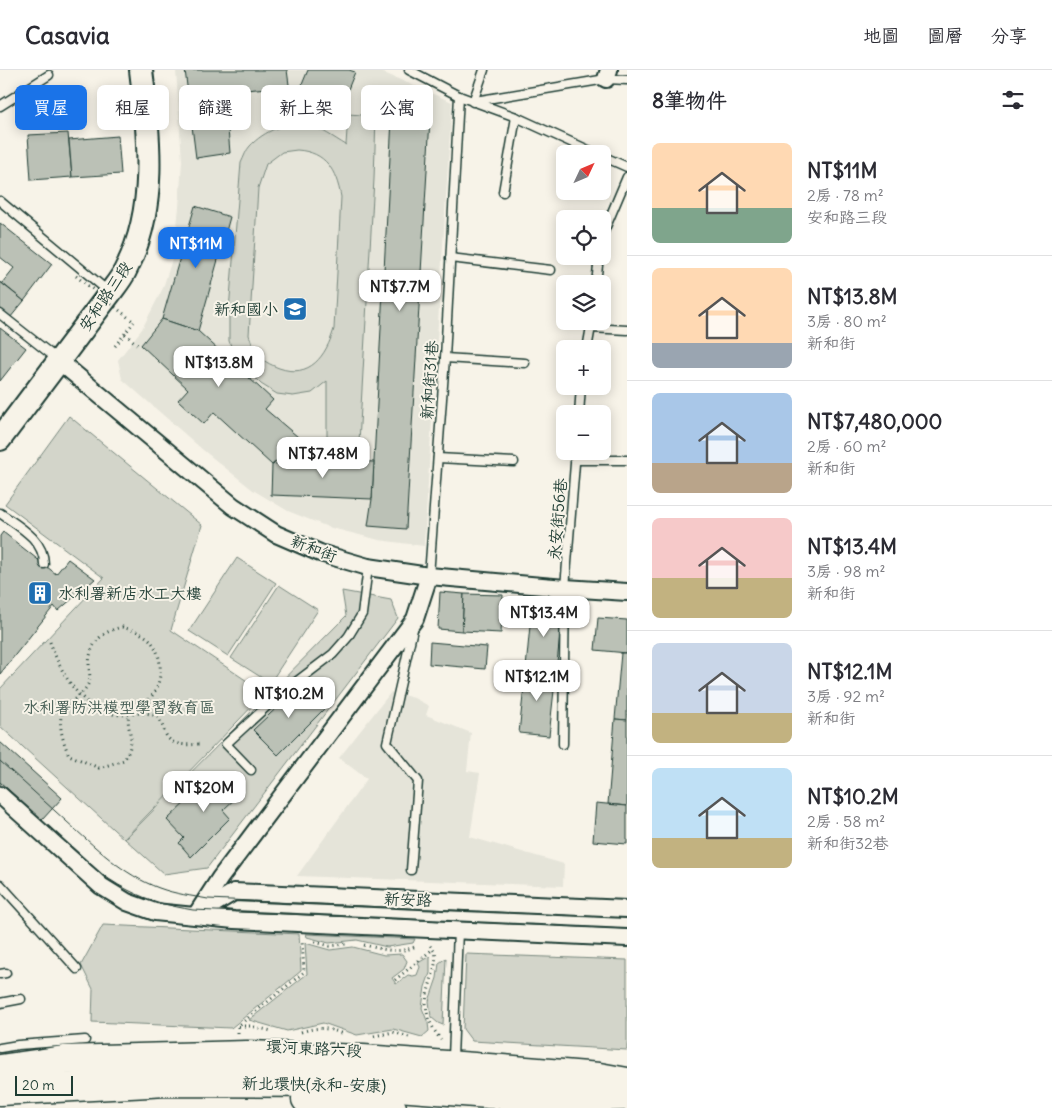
<!DOCTYPE html>
<html lang="zh-TW">
<meta charset="utf-8">
<style>
body{margin:0;font-family:Delius,"LXGW WenKai TC",sans-serif;background:#f7f7f7;color:#2b2b33;height:100vh;display:flex;flex-direction:column;font-size:19px;white-space:nowrap}
*{box-sizing:border-box;margin:0}
p{font-size:16px;color:#7c7c81}
.icon{flex:none;width:28px;height:28px;fill:none;stroke:currentColor;stroke-width:2;stroke-linecap:round;stroke-linejoin:round}
.map{position:relative;flex:1;overflow:hidden}
.side{display:flex;flex-direction:column;background:#fff;width:425px}
.side>*{flex:none}
.guide{position:absolute;left:15px;top:15px;width:475px;height:45px;display:flex;gap:10px}
.needle{width:32px;rotate:46deg}
.buttons{position:absolute;left:556px;top:75px;display:grid;gap:10px}
.buttons a{display:grid;place-items:center;width:55px;height:55px;border-radius:8px;background:#fff;box-shadow:0 2px 12px #0003;font-size:25px}
.scale{position:absolute;left:15px;bottom:12px;width:58px;box-sizing:border-box;padding-left:5px;border:2px solid #1f3d34;border-top:0;font-size:14px;line-height:18px;white-space:nowrap;color:#1f3d34;-webkit-text-stroke:4px #f7f3e8;paint-order:stroke}
.price{position:absolute;translate:-50% -42px;padding:0 11px;border-radius:10px;background:#fff;color:#222;font-size:16px;line-height:32px;filter:drop-shadow(0 1px 2px #0008)}
.price::after{content:'';position:absolute;left:50%;top:30px;width:15px;height:11px;margin-left:-8px;background:inherit;clip-path:polygon(0 0,100% 0,50% 100%)}
.price.active{background:#1a73e8;color:#fff}
ul{padding:0;list-style:none}
li{display:flex;align-items:center;gap:15px;height:125px;padding:0 25px}
li+li{border-top:1px solid #e1e1e2}
li span{display:grid;place-items:center;flex:none;width:140px;height:100px;border-radius:8px;color:#555}
li>.icon{margin-inline-start:auto}
span .icon{width:60px;height:60px;fill:#fffc;stroke-width:1}
li b{font-size:21px}
h2{display:flex;justify-content:space-between;align-items:center;height:60px;padding:0 25px;font-size:21px}
.pill{padding:0 18px;border-radius:8px;background:#fff;box-shadow:0 2px 12px #0003;font-size:18px;line-height:45px}
.pill.active{background:#1a73e8;color:#fff}
header{display:flex;align-items:center;gap:30px;box-sizing:border-box;height:70px;padding:0 25px;background:#fff;border-bottom:1px solid #e1e1e2}
header strong{font-size:24px}
nav{display:flex;gap:28px;margin-inline-start:auto;font-size:18px}
main{display:flex;flex:1;min-height:0}
.map>svg:first-child{display:block}
</style>
<header>
<strong>Casavia</strong>
<nav><a>地圖</a><a>圖層</a><a>分享</a></nav>
</header>
<main>
<div class="map">
<svg width="627" height="1038" viewBox="0 0 627 1038">
<rect width="100%" height="100%" fill="#f7f3e8"/>
<filter id="ink" filterUnits="userSpaceOnUse"><feTurbulence type="fractalNoise" baseFrequency=".02" numOctaves="2"/><feDisplacementMap in="SourceGraphic" scale="10" xChannelSelector="R" yChannelSelector="G"/><feConvolveMatrix kernelMatrix="1 2 1 2 8 2 1 2 1" color-interpolation-filters="sRGB"/></filter>
<g filter="url(#ink)">
<g fill="#e5e4d9">
<path d="M176,0h201l75,32 -28,444 -45,-6 -51,-13 -40,-16 -35,-21 -50,-40 -81,-71 -4,-19 24,-31 21,-41 11,-35 5,-46 3,-46z"/>
<path d="M391,622l23,6 15,8 -3,9 45,18 -4,38 13,2 -10,64 94,27 -1,22 -266,-10 70,-97 -28,-21z"/>
</g>
<g fill="#d3d5ca" stroke="#79897f" fill-rule="evenodd">
<path d="M348,44l28,2 -2,63 -15,263 -32,-2v-59l-15,12 -19,3 -16,-2 -16,-10 -24,-24 -8,-19v-31l12,-147c3,-6 5,-13 9,-17 14,-15 37,-25 57,-21 14,3 27,13 39,20zM297,80c29,2 39,20 44,47l-7,132c-8,27 -24,50 -55,39 -8,-3 -18,-8 -23,-15 -3,-5 -5,-13 -7,-18l9,-147 8,-24 16,-12z"/>
<path d="M69,346l133,109 -31,105 94,63 -141,146 -124,-113v-37l104,-111 -99,-74z"/>
<path d="M237,488l39,25 -48,73 -39,-25z"/>
<path d="M279,515l39,25 -48,73 -39,-25z"/>
<path d="M342,521l49,9 7,18 -191,250 -43,6 -39,-35 221,-223z"/>
<path d="M103,855l196,9 2,37 -70,57 -139,-6 1,-33 -12,-24z"/>
<path d="M306,864l109,5 -2,4 -26,4 -30,-7 -28,3 -22,-6z"/>
<path d="M305,873l25,7 23,-3 31,8 18,-1 5,7 -3,8 -12,9 4,6 12,-9 5,1 4,-1 3,-8 -2,-4 12,-7v17l-5,14 -3,21 6,15 1,8 -7,6 -29,-8 -36,6 -34,-12 -36,8 -38,-11 58,-46z"/>
<path d="M466,884l161,6v90l-155,-9 -9,-12z"/>
<path d="M446,888l-3,67 -5,-2 -7,-6 -2,-16 8,-23 2,-15z"/>
</g>
<g fill="#bbc1b6" stroke="#1f3d34">
<path d="M185,0h102l3,22 -22,2 -1,-6 -42,4 5,61 -34,5z"/>
<path d="M308,0h41l6,2 -13,32 -41,-17z"/>
<path d="M393,30l38,2 -25,427 -38,-3 4,-27z"/>
<path d="M68,63l4,44 -41,3 -3,-45z"/>
<path d="M118,66l3,38 -49,3 -3,-37z"/>
<path d="M195,136l35,11 -32,114 -36,-12z"/>
<path d="M0,153l52,41 -28,37 -22,-18 12,-15 -14,-11z"/>
<path d="M0,212l24,19 -14,17 -10,-8z"/>
<path d="M162,249l36,12 75,69 -8,9 33,28 -26,28 -58,-53 -10,12 -26,-24 10,-11 -47,-44z"/>
<path d="M0,258l26,20 -26,33z"/>
<path d="M295,388l79,4 -2,37 -101,-4 1,-30z"/>
<path d="M3,462l53,42 12,-15 27,20 -37,32 -4,-5 -54,68v-138z"/>
<path d="M440,522l24,2 -2,37 -24,-2z"/>
<path d="M464,524l39,1 -2,38 -39,-2z"/>
<path d="M532,534l31,3 -7,65 -30,-4z"/>
<path d="M598,548l29,2v33l-32,-3z"/>
<path d="M430,572l57,5 -2,22 -56,-5z"/>
<path d="M621,583h6v67l-12,-1z"/>
<path d="M526,598l30,4 -7,64 -30,-3z"/>
<path d="M302,614l23,24 -47,47 -25,-25z"/>
<path d="M615,649l12,1v86l-19,-2z"/>
<path d="M0,672l62,56 -30,33 -32,-30z"/>
<path d="M218,701l22,23 -17,16 7,8 -39,39 -12,-14 5,-5 -17,-18z"/>
<path d="M596,733l31,3v38l-34,-3z"/>
</g>
<g fill="none" stroke-linecap="round" stroke-linejoin="round">
<defs>
<g id="lane">
<path d="M409,0l50,26 57,21 81,37"/>
<path d="M475,31l131,-22 21,1"/>
<path d="M473,32l11,-32"/>
<path d="M0,36l49,-31"/>
<path d="M602,86l25,11"/>
<path d="M503,122l13,-75"/>
<path d="M0,131l109,91"/>
<path d="M602,166l25,-59"/>
<path d="M450,188l101,12"/>
<path d="M596,214l3,-28"/>
<path d="M0,244l57,45"/>
<path d="M591,258l36,2"/>
<path d="M587,279l5,-28"/>
<path d="M445,288l80,5"/>
<path d="M579,344l2,-28"/>
<path d="M438,388l76,4"/>
<path d="M575,390h52"/>
<path d="M0,443c18,13 44,26 44,51"/>
<path d="M429,506l16,-218 14,-262"/>
<path d="M563,674l2,-156 11,-137"/>
<path d="M251,700l-25,-26 53,-49 54,-41 15,-17 14,-23 6,-47"/>
<path d="M411,800l7,-89 -31,-38 26,-114"/>
<path d="M0,814l77,85"/>
<path d="M0,904l6,-1"/>
<path d="M0,933l21,-4"/>
<path d="M0,978l18,-3 67,-5"/>
<path d="M453,988l5,-128"/>
</g>
<g id="street">
<path d="M606,9l3,-9"/>
<path d="M59,291l174,145 43,28 44,19 48,14 61,9 136,12 62,4"/>
<path d="M0,725l101,91 26,16 28,10 79,8 393,18"/>
<path d="M198,842l22,-34 195,-259 14,-43"/>
<path d="M196,845l38,-23 393,17"/>
</g>
<path id="secondary" d="M0,369l110,-146c5,-7 11,-14 15,-22 33,-62 24,-134 16,-201"/>
<g id="highway">
<path d="M0,999l64,-9 183,-5 116,4 139,10 97,8 28,5"/>
<path d="M0,1021l167,-9 180,1 141,11 88,4 51,-2"/>
<path d="M306,1029l22,1 64,8"/>
</g>
</defs>
<use href="#lane" stroke="#1f3d34" stroke-width="11"/>
<use href="#street" stroke="#1f3d34" stroke-width="20"/>
<use href="#secondary" stroke="#1f3d34" stroke-width="26"/>
<use href="#highway" stroke="#1f3d34" stroke-width="31"/>
<g stroke="#1f3d34" stroke-width="3" stroke-dasharray="1 4" stroke-linecap="butt">
<path d="M125,264l14,12"/>
<path d="M115,276l19,-24"/>
<path d="M122,557c10,3 21,6 28,13 14,16 14,46 -2,60 -7,6 -13,2 -18,12 -4,9 0,18 1,27 0,8 -3,15 -7,21l-25,8 -30,-13c-6,-13 -15,-39 -1,-51 8,-6 17,-12 21,-22 2,-4 0,-10 0,-15 0,-23 11,-35 33,-40z"/>
<path d="M50,572c10,29 29,65 62,72 12,3 26,-3 38,0 23,5 1,36 49,30"/>
<path d="M315,872l15,4 16,-2"/>
<path d="M364,875c17,4 34,9 50,2"/>
<path d="M430,876l5,6c2,13 -3,24 -6,36 -7,20 0,36 12,52"/>
<path d="M395,910l38,-31"/>
<path d="M239,956h11l22,5"/>
<path d="M301,962c16,-5 26,-5 42,2"/>
<path d="M238,963v-7l66,-54 -2,-31"/>
<path d="M374,966l19,-4 19,6"/>
</g>
<use href="#lane" stroke="#f7f3e8" stroke-width="8"/>
<use href="#street" stroke="#f7f3e8" stroke-width="16"/>
<use href="#secondary" stroke="#f7f3e8" stroke-width="22"/>
<use href="#highway" stroke="#f7f3e8" stroke-width="28"/>
<g stroke="#1f3d34" stroke-width="1">
<path d="M0,691c22,20 44,40 66,60 28,25 57,54 93,67 16,6 33,8 49,11l419,19"/>
<path d="M0,712c21,19 41,38 62,57 20,19 41,39 66,51 21,11 42,16 65,20l434,19"/>
</g>
<path stroke="#1f3d34" stroke-width="3" stroke-dasharray="1 4" stroke-linecap="butt" d="M76,206l58,46"/>
</g>
</g>
<defs>
<symbol id="school-square" viewBox="-11 -11 22 22"><rect x="-9" y="-9" width="18" height="18" rx="4" fill="#1f6fb2" stroke="#f7f3e8"/><path d="M0-5L7-2L0 1L-7-2ZM-4 1L0 2.5L4 1V4Q0 6-4 4Z" fill="#fff"/></symbol>
<symbol id="building-square" viewBox="-11 -11 22 22"><rect x="-9" y="-9" width="18" height="18" rx="4" fill="#1f6fb2" stroke="#f7f3e8"/><path d="M-4-6H4V6H1V3H-1V6H-4ZM-2.5-4.3h1.7v1.8h-1.7ZM.8-4.3h1.7v1.8H.8ZM-2.5-1h1.7V.8h-1.7ZM.8-1h1.7V.8H.8Z" fill="#fff"/></symbol>
</defs>
<g fill-rule="evenodd">
<use href="#school-square" x="281" y="225" width="28" height="28"/>
<use href="#building-square" x="26" y="509" width="28" height="28"/>
</g>
<g text-anchor="middle" stroke-width="4" stroke-linejoin="round" paint-order="stroke">
<g font-size="16" fill="#1f3d34" stroke="#f7f3e8">
<text transform="translate(105 226) rotate(-56)" y="6">安和路三段</text>
<text transform="translate(429 310) rotate(-86)" y="6">新和街31巷</text>
<text transform="translate(557 449) rotate(-85)" y="6">永安街56巷</text>
<text transform="translate(314 478) rotate(21)" y="6">新和街</text>
<text transform="translate(408 829) rotate(2)" y="6">新安路</text>
<text transform="translate(314 978) rotate(3)" y="6">環河東路六段</text>
<text transform="translate(314 1014) rotate(1)" y="6">新北環快(永和-安康)</text>
</g>
<g font-size="16" fill="#1f3d34" stroke="#f7f3e8" text-anchor="end">
<text x="278" y="245">新和國小</text>
<text x="58" y="529" text-anchor="start">水利署新店水工大樓</text>
</g>
<g font-size="16" fill="#435b52" stroke="#f7f3e8">
<text x="119" y="643">水利署防洪模型學習教育區</text>
</g>
</g>
</svg>
<div class="buttons">
<a><svg class="needle" viewBox="-14 -14 28 28"><path d="M0-13l5 13h-10z" fill="#e53935"/><path d="M0 13l5-13h-10z" fill="#7c7c81"/></svg></a>
<a><svg class="icon" aria-label="locate" viewBox="0 0 24 24"><circle cx="12" cy="12" r="6"/><path d="M12 2v4M12 18v4M2 12h4M18 12h4"/></svg></a>
<a><svg class="icon" aria-label="layers" viewBox="0 0 24 24"><path d="M12 4l9 5-9 5-9-5zM3 14l9 5 9-5"/></svg></a>
<a>+</a>
<a>−</a>
</div>
<div class="scale">20 m</div>
<b class="price active" style="left:196px;top:199px">NT$11M</b>
<b class="price" style="left:400px;top:242px">NT$7.7M</b>
<b class="price" style="left:219px;top:318px">NT$13.8M</b>
<b class="price" style="left:323px;top:409px">NT$7.48M</b>
<b class="price" style="left:544px;top:568px">NT$13.4M</b>
<b class="price" style="left:537px;top:632px">NT$12.1M</b>
<b class="price" style="left:289px;top:649px">NT$10.2M</b>
<b class="price" style="left:204px;top:743px">NT$20M</b>
<div class="guide">
<a class="pill active">買屋</a>
<a class="pill">租屋</a>
<a class="pill">篩選</a>
<a class="pill">新上架</a>
<a class="pill">公寓</a>
</div>
</div>
<section class="side">
<h2>8筆物件<svg class="icon" aria-label="filters" viewBox="0 0 24 24"><path d="M4 7h16M4 17h16"/><circle cx="9" cy="7" r="2"/><circle cx="15" cy="17" r="2"/></svg></h2>
<ul>
<li><span style="background:linear-gradient(#ffd9b3 65%,#7fa58c 0)"><svg class="icon" aria-label="home" viewBox="0 0 24 24"><path d="M3 11l9-7 9 7M6 9v11h12V9"/></svg></span><div><b>NT$11M</b><p>2房 · 78 m²</p><p>安和路三段</p></div></li>
<li><span style="background:linear-gradient(#ffd9b3 75%,#9aa5b1 0)"><svg class="icon" aria-label="home" viewBox="0 0 24 24"><path d="M3 11l9-7 9 7M6 9v11h12V9"/></svg></span><div><b>NT$13.8M</b><p>3房 · 80 m²</p><p>新和街</p></div></li>
<li><span style="background:linear-gradient(#a9c7e8 70%,#b9a48a 0)"><svg class="icon" aria-label="home" viewBox="0 0 24 24"><path d="M3 11l9-7 9 7M6 9v11h12V9"/></svg></span><div><b>NT$7,480,000</b><p>2房 · 60 m²</p><p>新和街</p></div></li>
<li><span style="background:linear-gradient(#f6c9c9 60%,#c2b280 0)"><svg class="icon" aria-label="home" viewBox="0 0 24 24"><path d="M3 11l9-7 9 7M6 9v11h12V9"/></svg></span><div><b>NT$13.4M</b><p>3房 · 98 m²</p><p>新和街</p></div></li>
<li><span style="background:linear-gradient(#c9d6e8 70%,#c2b280 0)"><svg class="icon" aria-label="home" viewBox="0 0 24 24"><path d="M3 11l9-7 9 7M6 9v11h12V9"/></svg></span><div><b>NT$12.1M</b><p>3房 · 92 m²</p><p>新和街</p></div></li>
<li><span style="background:linear-gradient(#bfe0f5 70%,#c2b280 0)"><svg class="icon" aria-label="home" viewBox="0 0 24 24"><path d="M3 11l9-7 9 7M6 9v11h12V9"/></svg></span><div><b>NT$10.2M</b><p>2房 · 58 m²</p><p>新和街32巷</p></div></li>
</ul>
</section>
</main>
